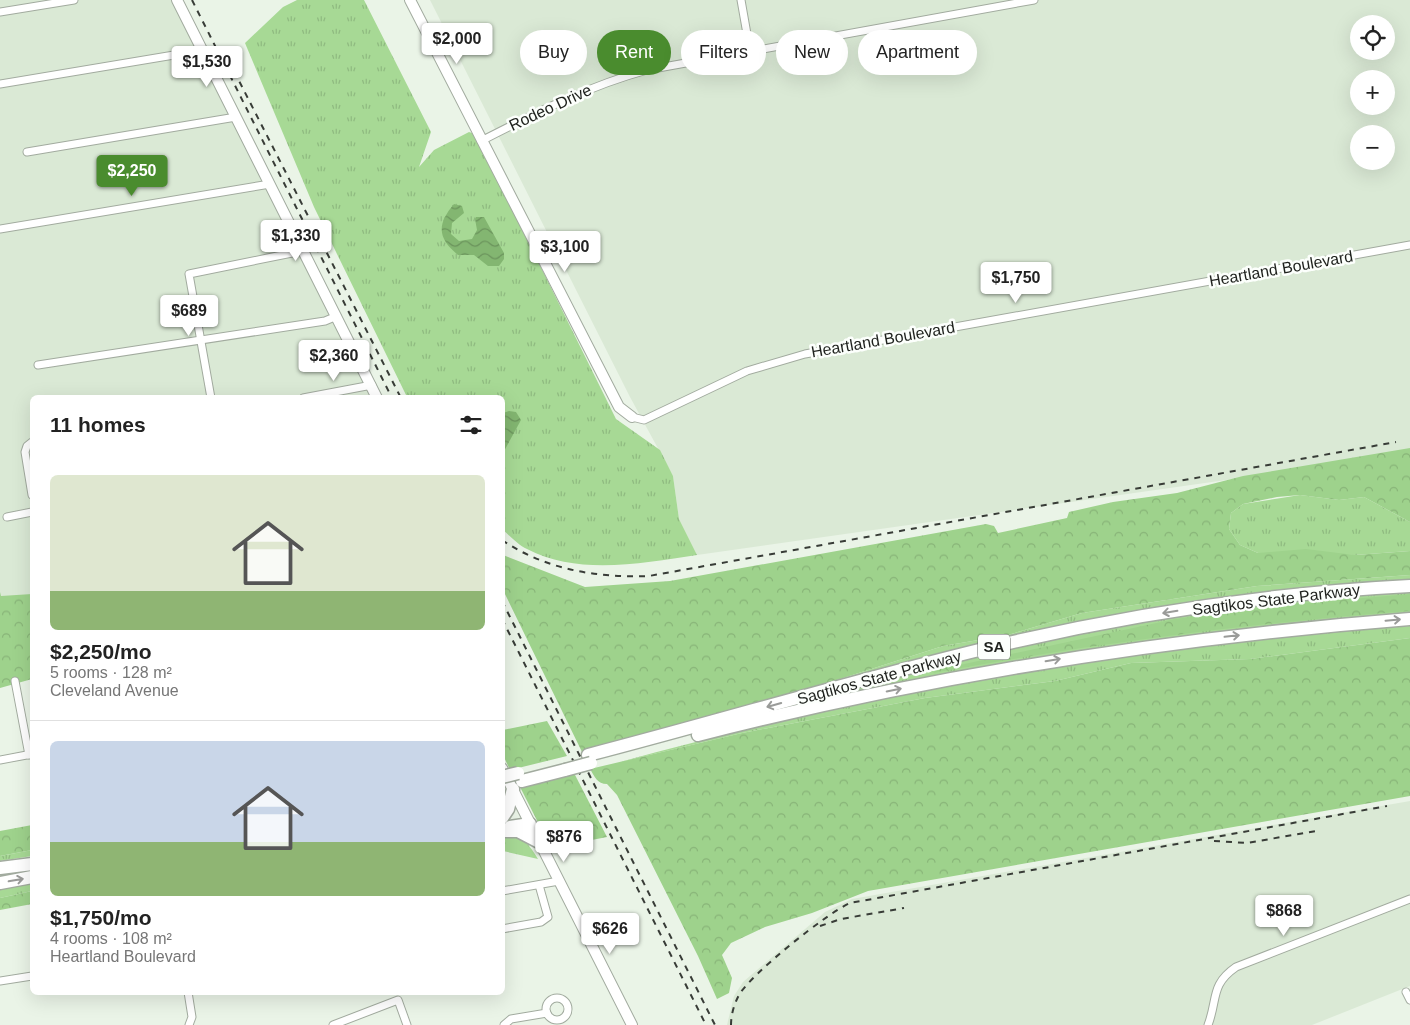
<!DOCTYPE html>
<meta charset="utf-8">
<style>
body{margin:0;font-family:Arial,sans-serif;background:#f6f6f6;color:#222;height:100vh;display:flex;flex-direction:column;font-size:19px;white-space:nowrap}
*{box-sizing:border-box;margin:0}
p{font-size:16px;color:#767676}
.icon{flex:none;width:28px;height:28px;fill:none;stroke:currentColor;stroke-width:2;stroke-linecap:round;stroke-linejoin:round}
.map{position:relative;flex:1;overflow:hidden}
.sheet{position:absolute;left:30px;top:395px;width:475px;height:600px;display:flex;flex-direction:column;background:#fff;border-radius:8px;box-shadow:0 5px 20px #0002}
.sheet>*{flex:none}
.guide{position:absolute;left:520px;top:30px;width:475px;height:45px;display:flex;gap:10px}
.tools{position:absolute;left:1350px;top:15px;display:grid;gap:10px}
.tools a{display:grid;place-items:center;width:45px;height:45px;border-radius:50%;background:#fff;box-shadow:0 5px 20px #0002;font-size:25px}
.price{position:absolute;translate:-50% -42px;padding:0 11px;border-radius:5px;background:#fff;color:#222;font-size:16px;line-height:32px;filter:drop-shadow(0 1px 2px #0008)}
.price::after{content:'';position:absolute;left:50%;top:30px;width:15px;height:11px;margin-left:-8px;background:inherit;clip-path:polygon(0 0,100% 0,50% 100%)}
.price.selected{background:#4a8c2e;color:#fff}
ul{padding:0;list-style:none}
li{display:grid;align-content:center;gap:10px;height:265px;padding:0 20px}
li+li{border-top:1px solid #e0e0e0}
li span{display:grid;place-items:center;height:155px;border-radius:8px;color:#555}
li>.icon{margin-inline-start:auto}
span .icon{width:90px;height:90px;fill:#fffc;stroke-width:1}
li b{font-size:21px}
h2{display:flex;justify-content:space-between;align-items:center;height:60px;padding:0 20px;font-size:21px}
.pill{padding:0 18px;border-radius:22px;background:#fff;box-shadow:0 5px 20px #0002;font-size:18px;line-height:45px}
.pill.selected{background:#4a8c2e;color:#fff}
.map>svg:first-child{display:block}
</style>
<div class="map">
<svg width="1410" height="1025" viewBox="0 0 1410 1025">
<defs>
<pattern id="grass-tufts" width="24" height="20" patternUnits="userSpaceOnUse" patternTransform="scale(1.25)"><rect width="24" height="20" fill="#a7d995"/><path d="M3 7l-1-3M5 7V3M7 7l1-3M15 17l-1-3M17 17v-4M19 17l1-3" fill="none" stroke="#8fba80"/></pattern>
<pattern id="forest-crowns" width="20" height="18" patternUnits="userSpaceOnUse" patternTransform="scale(1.25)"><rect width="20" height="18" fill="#9ed28c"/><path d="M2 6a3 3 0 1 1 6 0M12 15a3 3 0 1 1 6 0" fill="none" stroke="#88b478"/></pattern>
<pattern id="water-waves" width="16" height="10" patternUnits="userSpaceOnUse" patternTransform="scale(1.25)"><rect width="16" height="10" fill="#83b671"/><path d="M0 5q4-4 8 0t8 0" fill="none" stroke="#6b945c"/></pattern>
</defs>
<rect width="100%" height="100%" fill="#eaf4e7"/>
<g fill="#dae9d5" fill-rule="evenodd">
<path d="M0,0h177l200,397 -345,1v273l-32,5z"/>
<path d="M430,0h980v454l-713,101 -18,-36 -6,-43 -43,-79zM1359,24h27v27h-27zM1359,79h27v27h-27zM1359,134h27v27h-27z"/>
<path d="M1410,801v185l-98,39h-585l7,-29 9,-14 82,-70 27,-13z"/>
</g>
<g fill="url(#grass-tufts)">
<path d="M297,0h67l67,132 -12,35 15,-17 35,-18 6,2 141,285 44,31 13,26 6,43 18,36c-55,8 -118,21 -170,-6 -9,-4 -17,-13 -24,-19l-1,-132 -95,-1 -93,-190 -69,-164 38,-36z"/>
<path d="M1300,495l39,5 25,-3 46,25v29l-55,4 -97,-2 -18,-8 -11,-16 2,-16 12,-9z"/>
<path d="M1410,575v6l-248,28 -406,97 187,-60 65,-11 74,-22 175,-27z"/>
<path d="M1410,591v23l-615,92 -1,-4c109,-27 217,-56 327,-78 96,-19 192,-25 289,-33z"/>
<path d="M1410,626v12l-160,21 -119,4 -76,18 -130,17 -183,35 -122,29c153,-42 309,-76 465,-101 108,-17 217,-27 325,-35z"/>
<path d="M502,833c19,0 27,11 36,26l-35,-8z"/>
<path d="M32,850v6l-32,5v-5z"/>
<path d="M32,883v8l-32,7v-9z"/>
</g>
<g fill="url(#forest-crowns)">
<path d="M1410,448v74l-46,-25 -25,3 -39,-5 -23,2 -34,7 -12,9 -2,16 11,16 18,8 48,-4 49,6 55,-4v24l-153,11 -175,27 -74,22 -65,11 -187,60 -174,46 -79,-162v-35l82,32 85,-6 316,-57 8,2 4,7 69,-15 2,-6 44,-10 64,-9 66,-17z"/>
<path d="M0,592l1,4 31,-2v85l-32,9z"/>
<path d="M1410,594v17c-160,12 -319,33 -477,62l3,-3 239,-51 106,-14z"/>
<path d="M1410,638v158l-542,95 -56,22 -47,14 -34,16 -9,12 10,23 -3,15 -12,6 -19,-43 -81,-161 -10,-11c-10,0 -12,-7 -17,-15l152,-36 183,-35 130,-17 76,-18 119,-4z"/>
<path d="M547,721l20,35 -57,14 -7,-15v-25z"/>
<path d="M574,773l33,64 -56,11 -31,-61z"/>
<path d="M32,825v25l-32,6v-25z"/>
<path d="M32,891v13l-32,6v-12z"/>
</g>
<g fill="url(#water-waves)">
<path d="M454,204l8,2 2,7 -12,10 -1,11 8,7 13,-2 5,-9 -2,-11 1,-2h8l20,36v6l-5,7h-11l-14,-11h-16c-21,-17 -21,-31 -4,-51z"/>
<path d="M509,411l7,1 5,8 -18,33v-40z"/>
</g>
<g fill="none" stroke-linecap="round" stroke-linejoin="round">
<defs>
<g id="street">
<path d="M741,0l9,51"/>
<path d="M0,12l74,-12"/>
<path d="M0,84l192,-32 9,-4"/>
<path d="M481,141c55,-28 107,-55 166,-71l387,-70"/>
<path d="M27,152l209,-35"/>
<path d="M0,229l270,-45"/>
<path d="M38,365l287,-44 12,-5"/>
<path d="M211,398l-22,-124 103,-21 11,-4"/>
<path d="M303,398l69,-13"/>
<path d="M632,417l12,3 103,-49 58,-17 605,-109"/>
<path d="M32,442l-5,4 -2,6 7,43"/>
<path d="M7,517l25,-5"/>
<path d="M15,681l14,74"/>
<path d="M0,760l32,-6"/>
<path d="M502,891l57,-10"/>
<path d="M502,929l39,-7 7,-5 -9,-32"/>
<path d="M0,981l32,-5"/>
<path d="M188,992l4,25 -3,8"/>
<path d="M1406,992l4,8"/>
<circle cx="557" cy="1009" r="11"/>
<path d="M333,1025l65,-25 9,25"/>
<path d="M504,1025l7,-6 36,-6"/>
<path d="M1208,1025c10,-26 2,-40 28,-58l174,-68"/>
</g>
<g id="secondary">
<path d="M177,0l200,398"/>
<path d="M410,0l209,407 13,10"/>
<path d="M502,768l130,257"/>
</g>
<g id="highway">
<path d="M698,735c234,-60 471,-97 712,-116"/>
<path d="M588,755c139,-36 276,-78 416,-111 133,-31 270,-51 406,-58"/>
<path d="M522,781l43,-11"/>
<path d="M502,818l6,-9 5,-20"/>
<path d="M510,827l20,-3"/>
<path d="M502,831h16l21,11"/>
<path d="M0,868l32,-4"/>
<path d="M0,883l32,-6"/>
</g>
</defs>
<use href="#street" stroke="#a2ab9f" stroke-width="9"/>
<use href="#secondary" stroke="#a2ab9f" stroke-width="12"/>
<use href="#highway" stroke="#a2ab9f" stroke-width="15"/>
<use href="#street" stroke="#fff" stroke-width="7"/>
<use href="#secondary" stroke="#fff" stroke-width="10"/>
<use href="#highway" stroke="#fff" stroke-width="12"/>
<g stroke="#383c37" stroke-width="2" stroke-dasharray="6 6" stroke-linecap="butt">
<path d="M192,0l200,398"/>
<path d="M234,71l167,327"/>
<path d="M502,540c44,30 96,38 147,36l747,-134"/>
<path d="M502,601l213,424"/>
<path d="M502,619l204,406"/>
<path d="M1214,841l33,2 69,-12"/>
<path d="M820,926l21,-7 63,-11"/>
<path d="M731,1025c0,-10 3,-21 8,-30 12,-21 88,-82 111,-92l537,-97"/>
</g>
<defs>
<g id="highway-bridge">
<path d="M565,770l26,-7"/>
<path d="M502,777l16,-4"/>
</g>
</defs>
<use href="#highway-bridge" stroke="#a2ab9f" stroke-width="15" stroke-linecap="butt"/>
<use href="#highway-bridge" stroke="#fff" stroke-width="12"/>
</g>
<defs><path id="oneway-shaft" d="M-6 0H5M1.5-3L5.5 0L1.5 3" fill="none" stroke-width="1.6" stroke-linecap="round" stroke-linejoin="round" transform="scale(1.25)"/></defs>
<g stroke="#9a9b99">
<use href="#oneway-shaft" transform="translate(1170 612) rotate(171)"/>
<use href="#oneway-shaft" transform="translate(1393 620) rotate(-5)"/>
<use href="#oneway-shaft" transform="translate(1232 636) rotate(-6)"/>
<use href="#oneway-shaft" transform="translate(1053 660) rotate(-9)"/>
<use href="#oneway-shaft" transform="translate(894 690) rotate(-11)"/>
<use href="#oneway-shaft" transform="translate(774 705) rotate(164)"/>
<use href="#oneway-shaft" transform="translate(16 880) rotate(-10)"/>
</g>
<g text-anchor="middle" stroke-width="5" stroke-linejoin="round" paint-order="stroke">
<rect fill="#fcfffc" stroke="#616460" stroke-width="1" x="978" y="634.5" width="32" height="25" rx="4"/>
<g font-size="15" font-weight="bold" fill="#1e211d">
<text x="994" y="652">SA</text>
</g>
<g font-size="16" fill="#1e211d" stroke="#fcfffc">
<text transform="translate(550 107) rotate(-25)" y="6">Rodeo Drive</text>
<text transform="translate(1281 268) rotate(-10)" y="6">Heartland Boulevard</text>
<text transform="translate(883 339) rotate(-10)" y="6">Heartland Boulevard</text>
<text transform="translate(1276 599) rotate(-7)" y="6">Sagtikos State Parkway</text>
<text transform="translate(879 677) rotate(-15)" y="6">Sagtikos State Parkway</text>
</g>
</g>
</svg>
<div class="tools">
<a><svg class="icon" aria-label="locate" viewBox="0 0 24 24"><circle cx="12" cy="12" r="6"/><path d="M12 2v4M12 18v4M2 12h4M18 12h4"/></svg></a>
<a>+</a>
<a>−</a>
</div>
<b class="price" style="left:457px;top:65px">$2,000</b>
<b class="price" style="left:207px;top:88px">$1,530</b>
<b class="price selected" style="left:132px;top:197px">$2,250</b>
<b class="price" style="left:296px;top:262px">$1,330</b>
<b class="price" style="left:565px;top:273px">$3,100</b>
<b class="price" style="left:1016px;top:304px">$1,750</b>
<b class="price" style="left:189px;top:337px">$689</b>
<b class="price" style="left:334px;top:382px">$2,360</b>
<b class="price" style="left:564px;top:863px">$876</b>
<b class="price" style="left:1284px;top:937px">$868</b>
<b class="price" style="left:610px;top:955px">$626</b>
<div class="guide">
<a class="pill">Buy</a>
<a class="pill selected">Rent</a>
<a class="pill">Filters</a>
<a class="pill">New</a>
<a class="pill">Apartment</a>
</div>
<section class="sheet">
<h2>11 homes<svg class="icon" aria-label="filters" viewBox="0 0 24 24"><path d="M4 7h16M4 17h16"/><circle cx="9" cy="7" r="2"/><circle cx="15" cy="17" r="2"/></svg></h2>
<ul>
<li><span style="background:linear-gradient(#dfe7d0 75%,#8fb573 0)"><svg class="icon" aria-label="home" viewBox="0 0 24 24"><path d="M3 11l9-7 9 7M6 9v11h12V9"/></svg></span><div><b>$2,250/mo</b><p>5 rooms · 128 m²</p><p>Cleveland Avenue</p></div></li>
<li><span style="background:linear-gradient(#c9d6e8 65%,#8fb573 0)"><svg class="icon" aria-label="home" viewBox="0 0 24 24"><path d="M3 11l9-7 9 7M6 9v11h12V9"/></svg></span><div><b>$1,750/mo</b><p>4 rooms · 108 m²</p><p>Heartland Boulevard</p></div></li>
</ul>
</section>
</div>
